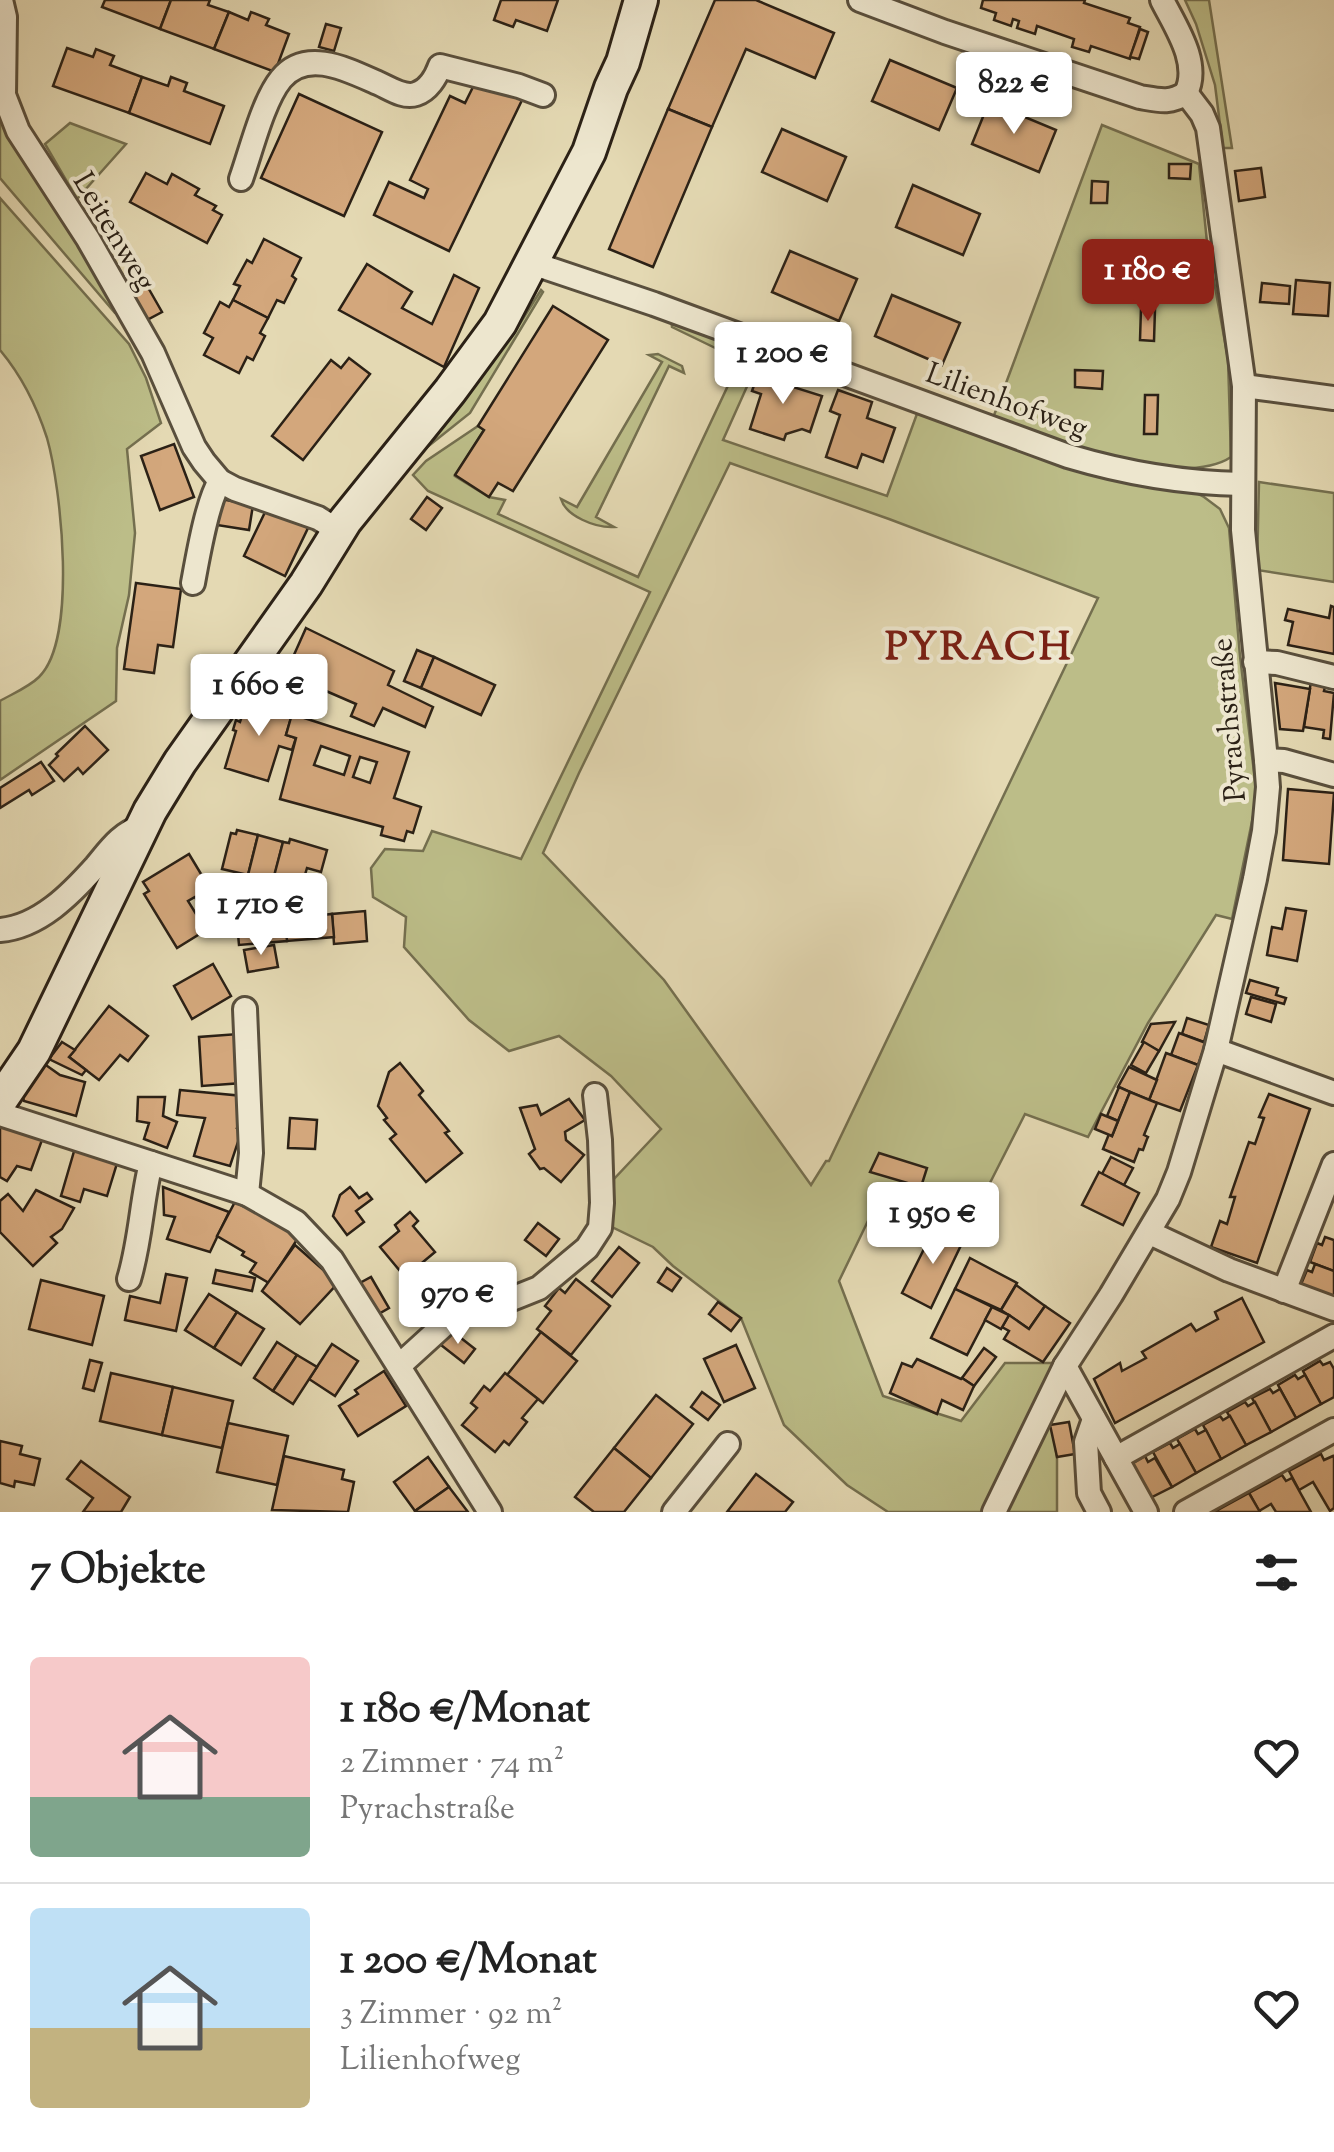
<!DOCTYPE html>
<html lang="de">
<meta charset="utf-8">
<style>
body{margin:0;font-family:"Sorts Mill Goudy",serif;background:#f6f6f6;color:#222;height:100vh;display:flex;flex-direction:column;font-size:38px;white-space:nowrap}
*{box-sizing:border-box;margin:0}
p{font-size:32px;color:#767676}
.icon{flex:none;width:55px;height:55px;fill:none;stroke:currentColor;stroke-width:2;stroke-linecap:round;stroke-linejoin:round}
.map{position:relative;height:1512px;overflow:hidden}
.panel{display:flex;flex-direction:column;background:#fff;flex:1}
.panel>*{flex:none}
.price{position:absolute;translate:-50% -85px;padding:0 22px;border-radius:10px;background:#fff;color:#222;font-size:32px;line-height:65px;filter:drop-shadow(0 2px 5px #0008)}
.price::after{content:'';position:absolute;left:50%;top:60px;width:30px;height:22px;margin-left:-15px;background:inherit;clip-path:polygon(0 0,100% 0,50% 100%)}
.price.current{background:#8f2418;color:#fff}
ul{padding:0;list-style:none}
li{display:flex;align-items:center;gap:30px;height:250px;padding:0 30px}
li+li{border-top:2px solid #e0e0e0}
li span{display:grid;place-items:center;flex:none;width:280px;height:200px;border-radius:10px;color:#555}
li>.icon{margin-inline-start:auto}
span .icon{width:120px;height:120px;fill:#fffc;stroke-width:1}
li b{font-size:42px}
h2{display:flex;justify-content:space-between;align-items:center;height:120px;padding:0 30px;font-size:42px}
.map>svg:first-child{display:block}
</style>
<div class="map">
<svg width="1334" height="1512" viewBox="0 0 1334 1512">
<rect width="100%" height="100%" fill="#e4d9b3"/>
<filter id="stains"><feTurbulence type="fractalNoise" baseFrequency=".002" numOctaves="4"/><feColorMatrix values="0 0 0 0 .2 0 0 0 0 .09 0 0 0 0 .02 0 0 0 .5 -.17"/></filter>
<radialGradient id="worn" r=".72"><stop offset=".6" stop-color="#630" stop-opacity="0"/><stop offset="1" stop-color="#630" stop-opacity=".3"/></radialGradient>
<g fill="#bcbd88" stroke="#746f4f" stroke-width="2.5" fill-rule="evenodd">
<path d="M1185,0h24l23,148h-9l-8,-63 -19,-61z"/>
<path d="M0,105l124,211 -9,-3 -115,-135z"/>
<path d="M70,123l56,21 -49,55 -32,-55z"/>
<path d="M1102,125l97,39 8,78 21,117 3,98c-31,21 -101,8 -137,-1 -34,-9 -68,-26 -101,-38z"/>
<path d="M0,198l129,146 17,34 15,45 -34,26 8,84 -6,62 -12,53 -1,53 -116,79v-79c12,-7 29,-14 39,-24 39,-38 22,-190 8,-239 -10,-31 -26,-63 -47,-88z"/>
<path d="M541,290l2,2 -73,121 -54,43 20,-30 76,-90z"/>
<path d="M671,317l91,36 -39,87 164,56 31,-85 274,80 12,6 16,12 9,19 11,128 17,141 -25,122 -16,-4 -68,108 -60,114 -63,-23 -61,120 -85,-36 -40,83 44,115 78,25 44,-58h51l-69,149h-99l-41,-27 -63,-60 -43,-107 -68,-52 -20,-19 -45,-22 5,-15 1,-31 47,-50 -50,-53 -52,-40 -50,15 -40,-31 -65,-73 2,-30 -33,-20 -2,-29 14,-19 38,2 9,-20 89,28 129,-267 -222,-101 -15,-16 13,-14 52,-35 6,4 -29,46 34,21 16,3 -7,14 140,63 102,-217 -68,-33zM730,463l159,56 209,79 -269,563h-3l-15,24 -147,-205 -121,-127 36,-80z"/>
<path d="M658,354l24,12 2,7 -15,-7 -73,151 18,10c-19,1 -48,-11 -53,-28l16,8 85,-145 -13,-7z"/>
<path d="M1259,482l75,11v89l-77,-12z"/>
<path d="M1051,1417l6,40v55h-50z"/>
</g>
<g fill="#d3a77c" stroke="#2b2116" stroke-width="2.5" fill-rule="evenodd">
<path d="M105,0h66l-11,29 -58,-22z"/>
<path d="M171,0h39l-2,5 21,7 -15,37 -54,-20z"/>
<path d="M501,0h57l-11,31 -31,-11 -3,7 -19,-7z"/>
<path d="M715,0h41l78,33 -19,45 -69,-29 -34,78 -44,-18z"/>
<path d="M983,0h102l-1,3 46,15 -2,5 12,4 -10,32 -39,-13 -2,6 -17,-5 2,-8 -37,-13 -2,8 -18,-6 2,-7 -6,-2 -2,7 -17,-6 2,-7 -15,-5z"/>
<path d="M229,12l19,8 3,-8 18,7 -3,6 23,9 -14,38 -61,-23z"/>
<path d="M326,24l15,4 -7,23 -15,-4z"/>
<path d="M1140,29l8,3 -9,27 -9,-2z"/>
<path d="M67,48l26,9 3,-8 18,7 -4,9 32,12 -13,36 -76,-27z"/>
<path d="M890,60l67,28 -18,42 -67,-29z"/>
<path d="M142,77l26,9 3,-9 16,6 -3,8 40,15 -14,38 -81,-31z"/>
<path d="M474,85l49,13 -74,153 -75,-36 15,-33 35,16 4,-9 -18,-9 40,-84 15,7z"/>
<path d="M299,94l83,38 -38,84 -83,-38z"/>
<path d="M989,102l67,28 -17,42 -67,-28z"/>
<path d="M668,109l44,18 -59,140 -44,-18z"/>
<path d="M782,129l64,28 -19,44 -65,-29z"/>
<path d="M1169,164h22l-1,15 -21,-1z"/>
<path d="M1261,168l4,29 -26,4 -4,-30z"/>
<path d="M146,173l21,11 5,-10 27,15 -4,6 21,11 -3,4 9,5 -15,28 -77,-41z"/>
<path d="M1092,181l16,1 -1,21h-16z"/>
<path d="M913,185l67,29 -17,41 -67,-28z"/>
<path d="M264,239l37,19 -9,18 4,3 -12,24 -7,-3 -9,18 -35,-18 7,-14 -6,-2 13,-24 5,3z"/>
<path d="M790,251l67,28 -18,42 -67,-29z"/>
<path d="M1114,254l23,1v17l-23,-2z"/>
<path d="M367,264l45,28 -10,16 30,16 22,-49 25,13 -35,79 -105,-57z"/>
<path d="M142,277l20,35 -17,9 -20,-34z"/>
<path d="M1296,280l34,3 -2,33 -35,-2z"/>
<path d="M1262,283l28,3 -1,18 -29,-2z"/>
<path d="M892,295l68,28 -18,42 -67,-29z"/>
<path d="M233,300l35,18 -8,15 5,3 -12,24 -6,-3 -8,16 -35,-18 9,-17 -9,-5 16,-31 9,5z"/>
<path d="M553,306l55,34 -95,151 -15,-8 -9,14 -34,-22 29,-45 -6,-4z"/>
<path d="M1141,308l14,1 -1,32 -14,-1z"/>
<path d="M349,358l21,16 -67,86 -31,-24 59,-76 10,8z"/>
<path d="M1075,370l28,1 -1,18 -27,-2z"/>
<path d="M759,371l35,11 -1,5 29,9 -12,36 -8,-3 -16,5 -2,6 -34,-11 11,-35 -9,-3z"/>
<path d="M838,390l34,12 -5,16 28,10 -12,34 -21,-8 -5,14 -31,-11 14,-42 -10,-4z"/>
<path d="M1145,395h13l-1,39h-13z"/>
<path d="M174,444l20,53 -34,13 -19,-54z"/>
<path d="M427,497l15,11 -16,22 -15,-11z"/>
<path d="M221,499l32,6 -4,25 -32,-5z"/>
<path d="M267,508l41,20 -23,48 -41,-20z"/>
<path d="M136,583l45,6 -8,58 -15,-2 -4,28 -30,-4z"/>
<path d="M1331,606l3,1v47l-46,-9 5,-23 -8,-2 3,-11 41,9z"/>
<path d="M306,628l88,43 -6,14 45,22 -8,20 -42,-19 -9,18 -23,-10 5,-12 -30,-13 -6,13 -40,-18z"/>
<path d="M417,650l17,7 -13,31 -17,-7z"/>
<path d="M434,657l61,28 -14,30 -60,-27z"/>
<path d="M1311,681l15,2 -2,8 10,2 -4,46 -7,-1 1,-8 -20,-3z"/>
<path d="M1275,683l35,6 -7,42 -23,-2z"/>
<path d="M250,692l22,7 -4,11 23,8 -5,17 10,3 -4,12 -13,-4 -11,35 -43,-13 11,-37 -3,-1 3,-10 4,2z"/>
<path d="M292,714l117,38 -15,46 27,9 -8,26 -6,-2 -3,10 -23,-6 2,-8 -103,-28 16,-61 -10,-3zM321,746l29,10 -6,19 -30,-10zM360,757l17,5 -7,21 -17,-6z"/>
<path d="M85,726l23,24 -25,24 -5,-6 -14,13 -15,-16 9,-9 -2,-2z"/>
<path d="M41,762l13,19 -22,14 -3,-5 -29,18v-20z"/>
<path d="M1288,789l46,4 -5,71 -46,-4z"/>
<path d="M237,830l21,5 -10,40 -26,-6 9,-36 5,1z"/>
<path d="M258,835l25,7 -10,40 -5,-1 -1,3 -20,-5z"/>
<path d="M290,839l37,11 -6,22 -14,-4 -3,10h-4l-2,9 -25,-7 10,-38 6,1z"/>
<path d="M189,854l38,63 -15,9 -17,-29 -7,4 18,29 -29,18 -33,-54 5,-3 -6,-9z"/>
<path d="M1286,908l20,3 -9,50 -30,-6 5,-28 10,2z"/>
<path d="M365,911l2,30 -33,3 -2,-30z"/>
<path d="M332,914l2,23 -47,4 -2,-22z"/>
<path d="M285,919l2,22 -48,4 -2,-22z"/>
<path d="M274,945l4,22 -30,5 -4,-22z"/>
<path d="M213,964l18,32 -39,23 -18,-33z"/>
<path d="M1250,980l28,8 -2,7 10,3 -2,6 -38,-11z"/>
<path d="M1251,997l25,7 -5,18 -25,-8z"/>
<path d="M109,1006l39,30 -20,25 -8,-6 -21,25 -30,-23z"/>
<path d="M1187,1018l22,7 -5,17 -22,-8z"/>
<path d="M1175,1022l-16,29 -17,-9 9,-18z"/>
<path d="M1179,1033l27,10 -8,22 -27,-10z"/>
<path d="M238,1034l4,49 -40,3 -3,-49z"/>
<path d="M62,1042l13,8 -6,7 17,13 -4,5 -33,-16z"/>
<path d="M1144,1042l15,9 -13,22 -15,-8z"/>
<path d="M1166,1053l32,12 -18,46 -31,-11z"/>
<path d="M43,1063l17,12 25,7 -9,34 -52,-15 -3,-9z"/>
<path d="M400,1063l23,28 -4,4 30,36 -4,2 17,20 -36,29 -36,-43 6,-5 -12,-14 3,-2 -9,-12 11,-34z"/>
<path d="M1129,1067l28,13 -8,20 -31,-13z"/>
<path d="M1119,1087l11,5 -12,29 -11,-5z"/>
<path d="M180,1090l63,6 1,15 -7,17 5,2 -12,36 -36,-10 11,-38 -28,-3z"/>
<path d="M1130,1092l27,11 -13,32 4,2 -1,2 -4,11 -4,-1 -5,13 -31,-13 6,-15 3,2z"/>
<path d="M1269,1094l41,15 -53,154 -46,-16 9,-26 7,3 8,-27h-5l19,-55 6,2 9,-26 -5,-1z"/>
<path d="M138,1097h27l-2,19 14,6 -10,26 -23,-9 5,-16 -12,-2z"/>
<path d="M569,1099l16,21 -20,12 1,8 18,15 -23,27 -17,-14 -4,1 -11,-15 6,-5 -15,-41 17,-3 4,10z"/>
<path d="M1101,1114l17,7 -6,15 -17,-7z"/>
<path d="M290,1118l27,2 -2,29 -27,-1z"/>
<path d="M6,1126l36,14 -11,30 -14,-4 -10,15 -7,-4v-50z"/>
<path d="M75,1148l43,12 -11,36 -23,-7 -4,13 -19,-6z"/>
<path d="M879,1153l48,15 -6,19 -51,-15z"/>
<path d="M1111,1157l22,11 -9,17 -22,-11z"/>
<path d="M1099,1172l40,21 -16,32 -41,-20z"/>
<path d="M163,1187l66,25 -19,40 -43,-13 8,-22 -11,-2z"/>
<path d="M350,1187l9,11 8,-5 5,6 -16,12 8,11 -17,13 -14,-19 7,-21z"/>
<path d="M36,1190l38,18 -12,21 -11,8 6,6 -24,23 -33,-34v-31l8,-7 15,17z"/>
<path d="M237,1198l63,37 -31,48 -19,-11 6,-9 -14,-8 2,-3 -27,-16z"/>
<path d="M410,1212l8,9 -5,5 22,26 -30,25 -25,-30 19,-16 -4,-6z"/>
<path d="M538,1223l21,16 -13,17 -21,-16z"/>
<path d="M935,1227l28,14 -32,67 -29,-15z"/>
<path d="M1325,1237l9,3v31l-24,-9 7,-19 5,2z"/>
<path d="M295,1245l43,38 -38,41 -38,-33z"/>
<path d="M619,1247l20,16 -27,34 -20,-16z"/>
<path d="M970,1258l47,25 -16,27 -46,-21z"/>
<path d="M1315,1264l19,7v31l-35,-13 8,-19 5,2z"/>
<path d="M667,1268l14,10 -9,13 -14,-9z"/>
<path d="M216,1270l39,8 -3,13 -39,-8z"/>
<path d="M166,1274l21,4 -11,53 -51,-11 5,-24 30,7z"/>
<path d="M371,1277l18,31 -14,8 -17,-32z"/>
<path d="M576,1279l34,27 -39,49 -34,-26 14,-18 -6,-5 14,-18 6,5z"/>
<path d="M41,1280l63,16 -12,49 -63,-16z"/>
<path d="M1016,1285l29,21 -16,23 -28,-19z"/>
<path d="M955,1289l37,18 -25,48 -36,-17z"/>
<path d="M209,1294l28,18 -23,36 -29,-18z"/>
<path d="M1242,1298l22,44 -149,81 -21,-44 26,-16 2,8 24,-13 -4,-6 49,-28 5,7 22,-12 -3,-7z"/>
<path d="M718,1302l23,16 -10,13 -22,-17z"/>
<path d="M1045,1306l25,17 -27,39 -39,-23 5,-8 -7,-4 7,-12 20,14z"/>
<path d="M992,1307l17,8 -8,14 -16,-9z"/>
<path d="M237,1312l27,17 -23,36 -27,-17z"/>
<path d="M452,1331l23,18 -11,14 -23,-18z"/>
<path d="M541,1332l36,29 -34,42 -36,-28z"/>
<path d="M277,1342l20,13 -24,36 -19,-13z"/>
<path d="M332,1344l26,17 -23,35 -26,-17z"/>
<path d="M736,1345l19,43 -31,14 -20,-43z"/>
<path d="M984,1348l12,9 -22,29 -12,-8z"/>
<path d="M297,1355l20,12 -24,37 -20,-13z"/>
<path d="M917,1359l44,20 1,-1 12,8 -11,24 -21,-10 -5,14 -47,-21 12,-30 10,4z"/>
<path d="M90,1360l12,3 -8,28 -11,-3z"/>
<path d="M1320,1361l3,4 7,-3 4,7v28l-13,7 -18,-33z"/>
<path d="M384,1371l22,35 -48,30 -19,-30 19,-12 -3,-4z"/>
<path d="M111,1373l62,14 -11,48 -62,-14z"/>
<path d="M505,1373l33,26 -16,19 5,4 -18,23 -5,-4 -9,11 -33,-27 15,-17 -6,-5 13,-17 6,5z"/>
<path d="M1295,1375l3,4 7,-4 16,29 -25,14 -18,-33z"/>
<path d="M173,1387l60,14 -11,47 -60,-13z"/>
<path d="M1270,1389l3,4 7,-4 16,29 -25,14 -19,-34z"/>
<path d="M702,1392l18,13 -12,15 -17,-13z"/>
<path d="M656,1395l37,29 -42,54 -37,-30z"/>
<path d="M1245,1402l3,4 7,-4 16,30 -25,13 -19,-33z"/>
<path d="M1220,1416l3,4 7,-4 16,29 -25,14 -18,-34z"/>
<path d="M1069,1422l6,32 -18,3 -7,-32z"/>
<path d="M228,1423l60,13 -11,49 -60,-13z"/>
<path d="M1195,1429l3,5 8,-4 15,29 -25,14 -19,-34z"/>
<path d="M0,1441l22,5 -2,8 20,5 -6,26 -19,-4 -1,6 -14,-4z"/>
<path d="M1170,1443l3,5 7,-4 16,29 -24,14 -19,-35z"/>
<path d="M614,1448l37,30 -27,34h-30l-19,-15z"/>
<path d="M1321,1454l3,6 9,-4 1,2v50l-4,3 -17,-29 -14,8 -10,-19z"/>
<path d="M284,1456l60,14 -2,9 12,3 -6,30 -76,-2z"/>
<path d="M1145,1456l3,6 7,-4 17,29 -26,13 -18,-34z"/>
<path d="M428,1457l21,30 -34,24 -21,-29z"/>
<path d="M81,1461l49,36 -9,15h-38l10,-14 -26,-19z"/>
<path d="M756,1474l37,28 -8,10h-58z"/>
<path d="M1282,1475l4,6 6,-3 19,34h-35l-5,-8 -12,7 -10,-18z"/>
<path d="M449,1487l19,25h-52l-1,-1z"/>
<path d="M1249,1493l11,19h-46z"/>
</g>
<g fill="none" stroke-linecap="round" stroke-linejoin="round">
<defs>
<g id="street">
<path d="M1,0l4,17 -1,78 14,36 70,108 65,114 41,94 10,15 16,19 15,8 83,29 21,13"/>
<path d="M860,0l85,32 195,65c18,3 30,7 46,-4"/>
<path d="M1162,0c13,26 39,63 24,93"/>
<path d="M241,179c10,-28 22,-78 40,-100 26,-32 69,-8 99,5 11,5 24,14 36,10 12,-4 20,-17 24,-28l79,20 24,9"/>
<path d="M532,263l122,41 414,152c57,17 114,27 174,28"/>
<path d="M1244,386l90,12"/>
<path d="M193,583c5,-27 14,-81 27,-102"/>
<path d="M1255,662l22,1 57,14"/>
<path d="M1266,760l18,1 50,14"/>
<path d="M0,930c39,-3 71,-36 96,-64 15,-18 24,-32 47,-40"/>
<path d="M245,1009l6,144 -4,41"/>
<path d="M1216,1050l118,43"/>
<path d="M0,1114l247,80 49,28 36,38 158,252"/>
<path d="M1150,1233l79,37 105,39"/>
<path d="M129,1279c12,-40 12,-76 22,-116"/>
<path d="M1284,1291l50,-127"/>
<path d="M400,1365l56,-51 21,-8 32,-6 30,-12 48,-40 13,-20 2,-25 -2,-63 -5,-45"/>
<path d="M1065,1366l81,146"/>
<path d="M1094,1419l-8,23 3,51 10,19"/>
<path d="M1116,1458l218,-122"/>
<path d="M674,1512l54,-68"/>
<path d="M994,1512l71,-146 46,-71 57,-96 11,-27 37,-122 39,-171 9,-48 4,-44 -2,-27 -23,-230 1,-144 -36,-258 -6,-14 -16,-21"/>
<path d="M1186,1512l148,-82"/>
</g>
<path id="secondary" d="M0,1101l34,-50 116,-240 30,-49 126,-178 39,-63 105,-130 50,-68 89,-171 22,-64 12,-26 18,-62"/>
</defs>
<use href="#street" stroke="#594f3d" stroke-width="28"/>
<use href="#secondary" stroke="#2b2116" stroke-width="38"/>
<use href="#street" stroke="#ede6ce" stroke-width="22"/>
<use href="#secondary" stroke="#ede6ce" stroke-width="32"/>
</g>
<g text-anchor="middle" stroke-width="8" stroke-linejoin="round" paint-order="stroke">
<g font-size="30" fill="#2b2116" stroke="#ede6ce">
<text transform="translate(115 231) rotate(59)" y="10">Leitenweg</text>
<text transform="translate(1007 400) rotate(20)" y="10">Lilienhofweg</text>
<text transform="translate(1228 720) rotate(-95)" y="10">Pyrachstraße</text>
</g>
<g font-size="40" font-weight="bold" letter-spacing="2.5" fill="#7a1f14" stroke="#ede6ce">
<text x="979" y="659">PYRACH</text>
</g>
</g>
<rect width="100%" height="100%" filter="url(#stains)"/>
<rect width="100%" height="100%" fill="url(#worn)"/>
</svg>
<b class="price" style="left:1014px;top:137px">822 €</b>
<b class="price current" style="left:1148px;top:324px">1 180 €</b>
<b class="price" style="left:783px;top:407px">1 200 €</b>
<b class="price" style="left:259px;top:739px">1 660 €</b>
<b class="price" style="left:261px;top:958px">1 710 €</b>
<b class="price" style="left:933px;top:1267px">1 950 €</b>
<b class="price" style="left:458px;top:1347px">970 €</b>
</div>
<section class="panel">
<h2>7 Objekte<svg class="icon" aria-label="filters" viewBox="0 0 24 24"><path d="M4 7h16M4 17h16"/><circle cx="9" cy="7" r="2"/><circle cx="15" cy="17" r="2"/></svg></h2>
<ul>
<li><span style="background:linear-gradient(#f6c9c9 70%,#7fa58c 0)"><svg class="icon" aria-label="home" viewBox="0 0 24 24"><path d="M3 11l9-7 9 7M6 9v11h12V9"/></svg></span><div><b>1 180 €/Monat</b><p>2 Zimmer · 74 m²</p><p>Pyrachstraße</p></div><svg class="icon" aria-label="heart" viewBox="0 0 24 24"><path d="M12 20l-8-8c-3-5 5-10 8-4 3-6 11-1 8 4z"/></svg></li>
<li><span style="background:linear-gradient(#bfe0f5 60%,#c2b280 0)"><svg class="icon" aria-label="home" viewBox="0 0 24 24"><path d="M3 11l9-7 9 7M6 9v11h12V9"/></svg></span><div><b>1 200 €/Monat</b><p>3 Zimmer · 92 m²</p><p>Lilienhofweg</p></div><svg class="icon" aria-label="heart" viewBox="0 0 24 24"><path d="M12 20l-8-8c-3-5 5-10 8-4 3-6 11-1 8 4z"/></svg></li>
</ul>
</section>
